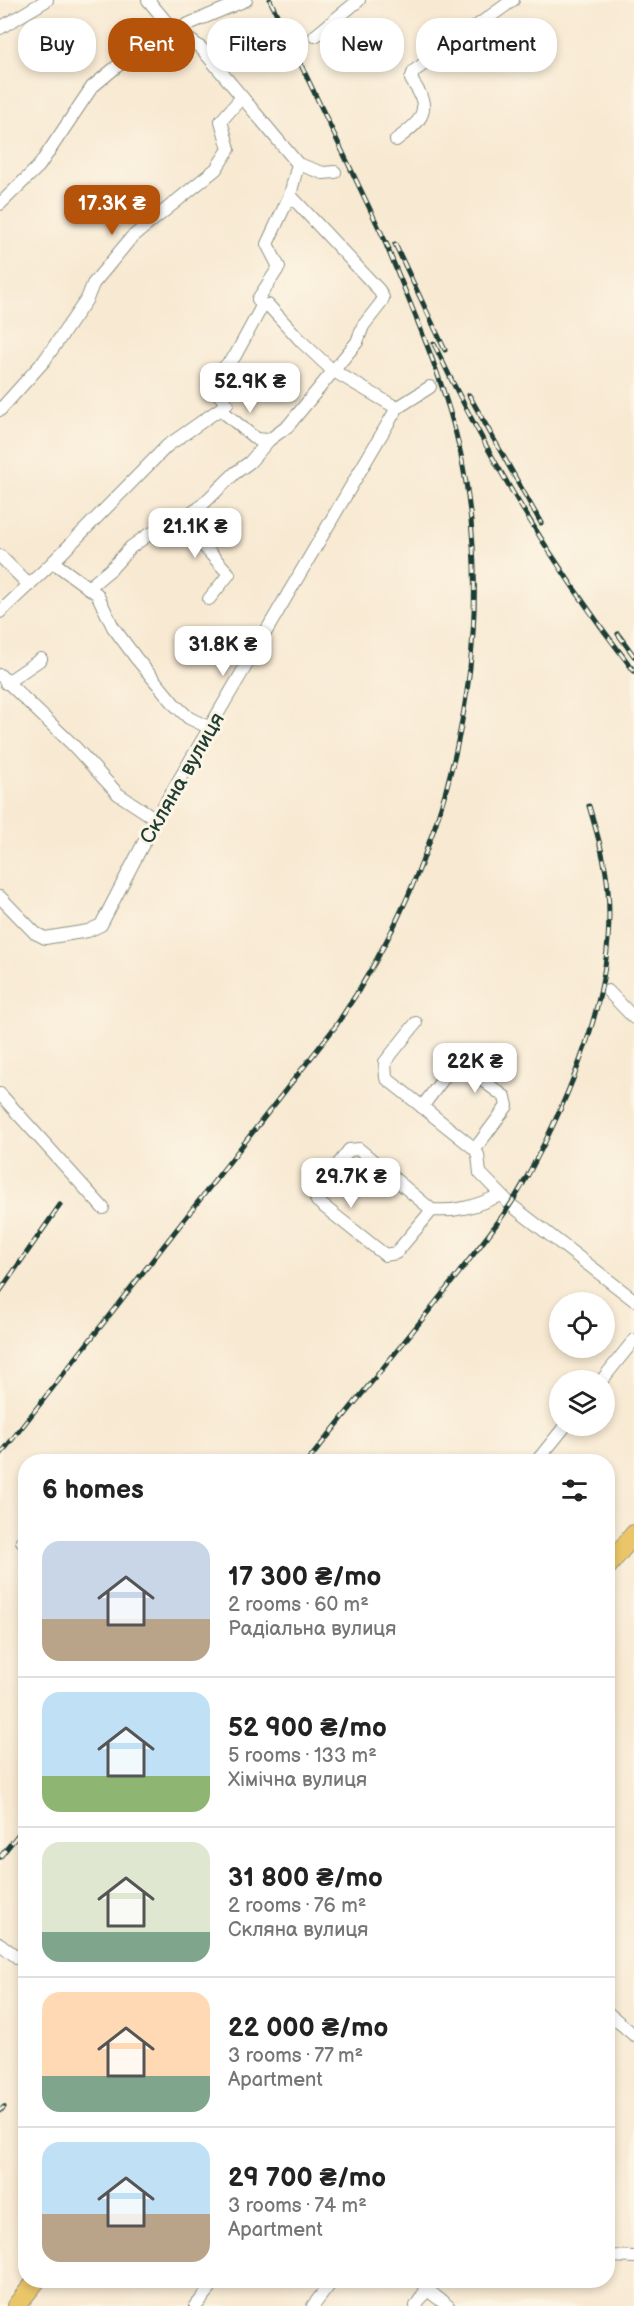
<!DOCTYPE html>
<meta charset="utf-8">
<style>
body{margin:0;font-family:"Balsamiq Sans",sans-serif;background:#f2f2f2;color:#222;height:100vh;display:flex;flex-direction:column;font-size:22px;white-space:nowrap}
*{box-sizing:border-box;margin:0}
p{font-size:20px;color:#767676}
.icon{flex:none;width:33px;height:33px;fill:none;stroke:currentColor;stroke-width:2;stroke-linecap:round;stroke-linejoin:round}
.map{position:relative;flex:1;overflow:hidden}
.side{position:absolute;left:18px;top:1454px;width:597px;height:834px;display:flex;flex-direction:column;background:#fff;border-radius:24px;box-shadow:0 3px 9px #0003}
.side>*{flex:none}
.hud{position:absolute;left:18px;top:18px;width:598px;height:54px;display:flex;gap:12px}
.controls{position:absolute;left:549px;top:1292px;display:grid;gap:12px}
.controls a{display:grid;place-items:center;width:66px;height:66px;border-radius:50%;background:#fff;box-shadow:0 3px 9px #0003;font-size:30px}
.price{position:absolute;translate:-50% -51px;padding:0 14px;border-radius:12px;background:#fff;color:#222;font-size:20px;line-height:39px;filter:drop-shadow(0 2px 3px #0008)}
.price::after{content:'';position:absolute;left:50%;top:36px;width:18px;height:14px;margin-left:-9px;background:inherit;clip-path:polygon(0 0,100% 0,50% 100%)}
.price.selected{background:#b45309;color:#fff}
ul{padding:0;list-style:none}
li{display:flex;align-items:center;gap:18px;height:150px;padding:0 24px}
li+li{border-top:2px solid #e0e0e0}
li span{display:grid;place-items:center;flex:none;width:168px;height:120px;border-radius:18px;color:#555}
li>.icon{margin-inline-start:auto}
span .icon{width:72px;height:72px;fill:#fffc;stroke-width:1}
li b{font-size:26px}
h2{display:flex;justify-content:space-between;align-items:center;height:72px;padding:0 24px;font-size:26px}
.tag{padding:0 21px;border-radius:24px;background:#fff;box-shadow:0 3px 9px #0003;font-size:21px;line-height:54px}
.tag.selected{background:#b45309;color:#fff}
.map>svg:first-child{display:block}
</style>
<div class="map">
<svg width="634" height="2306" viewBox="0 0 634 2306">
<rect width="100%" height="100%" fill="#fcf5e5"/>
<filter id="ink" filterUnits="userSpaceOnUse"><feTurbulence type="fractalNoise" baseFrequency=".0167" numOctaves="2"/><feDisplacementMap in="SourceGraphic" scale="12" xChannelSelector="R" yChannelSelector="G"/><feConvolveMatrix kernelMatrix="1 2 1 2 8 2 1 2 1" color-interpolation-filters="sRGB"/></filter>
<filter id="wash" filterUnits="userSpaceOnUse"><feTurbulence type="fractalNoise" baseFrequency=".008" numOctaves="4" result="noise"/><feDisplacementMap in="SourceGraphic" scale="24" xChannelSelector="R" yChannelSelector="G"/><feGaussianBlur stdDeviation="1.35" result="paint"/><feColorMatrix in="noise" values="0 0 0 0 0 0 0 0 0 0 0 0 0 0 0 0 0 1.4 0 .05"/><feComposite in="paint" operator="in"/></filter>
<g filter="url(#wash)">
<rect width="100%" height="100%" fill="#f8e9d2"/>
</g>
<g filter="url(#ink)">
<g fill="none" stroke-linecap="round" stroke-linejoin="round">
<defs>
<g id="minor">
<path d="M148,0l20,24 33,24 97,116 25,9 12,-1"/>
<path d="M0,28l47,-28"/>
<path d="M178,31l8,-6 60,-25"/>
<path d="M315,36l44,-36"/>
<path d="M396,140c14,-11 34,-23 25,-43 -2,-7 -7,-12 -10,-18l3,-8 99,-71"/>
<path d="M0,204l39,-38 53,-79 76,-63"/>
<path d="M262,306l6,-1 34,37 30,28 65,38"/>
<path d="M0,410l44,-49 43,-62 6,-15 38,-46 85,-69 13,-20 -8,-28 21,-24"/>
<path d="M221,410l35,29 13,1"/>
<path d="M180,520l49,54 -20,25"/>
<path d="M0,556l29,29"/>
<path d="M53,562l44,32 16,33 23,31 39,47 14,13 21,10"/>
<path d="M88,588l23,-19 20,-22 17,-12 32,-15 19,-12 36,-35 15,-11 19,-22 19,-14 69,-84 6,-16 18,-23 2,-5 -4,-8 -89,-95"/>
<path d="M0,612l53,-50 114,-116 60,-42 -18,-21 26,-27 27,-50 -4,-7 21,-32 -12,-23 23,-49 8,-31"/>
<path d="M0,675l73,70 45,49 38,25"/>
<path d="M6,683l35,-24"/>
<path d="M0,897l35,36 10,5 43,-7 13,-6 55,-106 241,-411 33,-21"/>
<path d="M608,991l26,27"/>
<path d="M416,1023l-31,39 1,16 89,71 3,6 2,18 31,32 123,95"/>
<path d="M0,1094l103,114"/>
<path d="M422,1107l30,-40 6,-3 5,2 42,31 2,9 -32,43"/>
<path d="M432,1210l-73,-61 -10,1 -34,45 2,6 68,54 11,-2 36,-43c25,2 45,-4 68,-15"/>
<path d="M602,1380l32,-40"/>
<path d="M537,1461l29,-36"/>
<path d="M22,1541l4,3"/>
<path d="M0,1944l26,20"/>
<path d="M608,2013l26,22"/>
<path d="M608,2256l26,1"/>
<path d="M420,2280l5,8 23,18"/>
<path d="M196,2306l21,-26"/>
<path d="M313,2306l20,-26"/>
<path d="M416,2306l16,-26"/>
</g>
<g id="primary">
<path d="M608,1566l26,-32"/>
<path d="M16,2306l21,-26"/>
</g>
</defs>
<use href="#minor" stroke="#8c9383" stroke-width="14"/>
<use href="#primary" stroke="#8c9383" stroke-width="20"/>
<use href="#minor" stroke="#fff" stroke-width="12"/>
<use href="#primary" stroke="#ebc669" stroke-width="18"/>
<defs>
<g id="rail">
<path d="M270,0l119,249"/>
<path d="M395,244l50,106"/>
<path d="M434,344c55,116 121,225 200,327"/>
<path d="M469,395l72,128"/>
<path d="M618,634l16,22"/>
<path d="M0,1291l60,-86"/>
<path d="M0,1455l335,-428c113,-165 166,-375 126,-572 -16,-74 -48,-144 -76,-213"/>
<path d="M308,1461c50,-63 101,-124 150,-187 18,-23 36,-45 52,-69 14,-20 24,-42 35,-63 38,-78 70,-164 63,-252 -2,-28 -11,-57 -19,-84"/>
<path d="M0,1857l26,-32"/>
<path d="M0,2111l4,-4"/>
</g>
</defs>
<use href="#rail" stroke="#1f3d34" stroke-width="5"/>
<use href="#rail" stroke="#fcf5e5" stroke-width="3" stroke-dasharray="9" stroke-linecap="butt"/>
</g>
</g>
<g text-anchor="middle" stroke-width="6" stroke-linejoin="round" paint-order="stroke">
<g font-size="21" fill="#1f3d34" stroke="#fcf5e5">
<text transform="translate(182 778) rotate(-60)" y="7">Скляна вулиця</text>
</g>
</g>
</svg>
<div class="controls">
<a><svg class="icon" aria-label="locate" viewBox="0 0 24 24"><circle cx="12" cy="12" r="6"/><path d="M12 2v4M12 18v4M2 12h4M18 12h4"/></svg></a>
<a><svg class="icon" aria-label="layers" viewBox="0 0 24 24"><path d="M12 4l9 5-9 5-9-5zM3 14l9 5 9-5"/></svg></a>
</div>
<b class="price selected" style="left:112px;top:236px">17.3K ₴</b>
<b class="price" style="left:250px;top:414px">52.9K ₴</b>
<b class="price" style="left:195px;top:559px">21.1K ₴</b>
<b class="price" style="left:223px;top:677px">31.8K ₴</b>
<b class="price" style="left:475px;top:1094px">22K ₴</b>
<b class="price" style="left:351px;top:1209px">29.7K ₴</b>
<div class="hud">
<a class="tag">Buy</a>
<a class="tag selected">Rent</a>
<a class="tag">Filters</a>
<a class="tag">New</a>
<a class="tag">Apartment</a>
</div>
<section class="side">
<h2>6 homes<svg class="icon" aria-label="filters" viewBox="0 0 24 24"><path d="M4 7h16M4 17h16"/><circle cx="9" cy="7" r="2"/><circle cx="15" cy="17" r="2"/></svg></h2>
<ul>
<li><span style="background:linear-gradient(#c9d6e8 65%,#b9a48a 0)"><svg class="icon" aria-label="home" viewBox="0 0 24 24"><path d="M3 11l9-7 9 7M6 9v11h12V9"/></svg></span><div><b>17 300 ₴/mo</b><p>2 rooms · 60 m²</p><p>Радіальна вулиця</p></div></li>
<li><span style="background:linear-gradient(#bfe0f5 70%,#8fb573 0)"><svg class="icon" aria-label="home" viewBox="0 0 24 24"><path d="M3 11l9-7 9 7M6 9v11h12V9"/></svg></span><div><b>52 900 ₴/mo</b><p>5 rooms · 133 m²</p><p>Хімічна вулиця</p></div></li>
<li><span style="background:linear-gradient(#dfe7d0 75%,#7fa58c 0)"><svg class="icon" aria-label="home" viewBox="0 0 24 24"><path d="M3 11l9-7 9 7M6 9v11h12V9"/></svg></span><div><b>31 800 ₴/mo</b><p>2 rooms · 76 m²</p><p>Скляна вулиця</p></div></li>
<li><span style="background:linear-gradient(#ffd9b3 70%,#7fa58c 0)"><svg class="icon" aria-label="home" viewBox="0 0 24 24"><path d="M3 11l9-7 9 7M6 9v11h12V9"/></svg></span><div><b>22 000 ₴/mo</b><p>3 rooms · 77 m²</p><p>Apartment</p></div></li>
<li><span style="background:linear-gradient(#bfe0f5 60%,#b9a48a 0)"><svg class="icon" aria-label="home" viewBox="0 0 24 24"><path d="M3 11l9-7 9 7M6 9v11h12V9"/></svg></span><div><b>29 700 ₴/mo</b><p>3 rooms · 74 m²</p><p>Apartment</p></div></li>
</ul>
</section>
</div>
